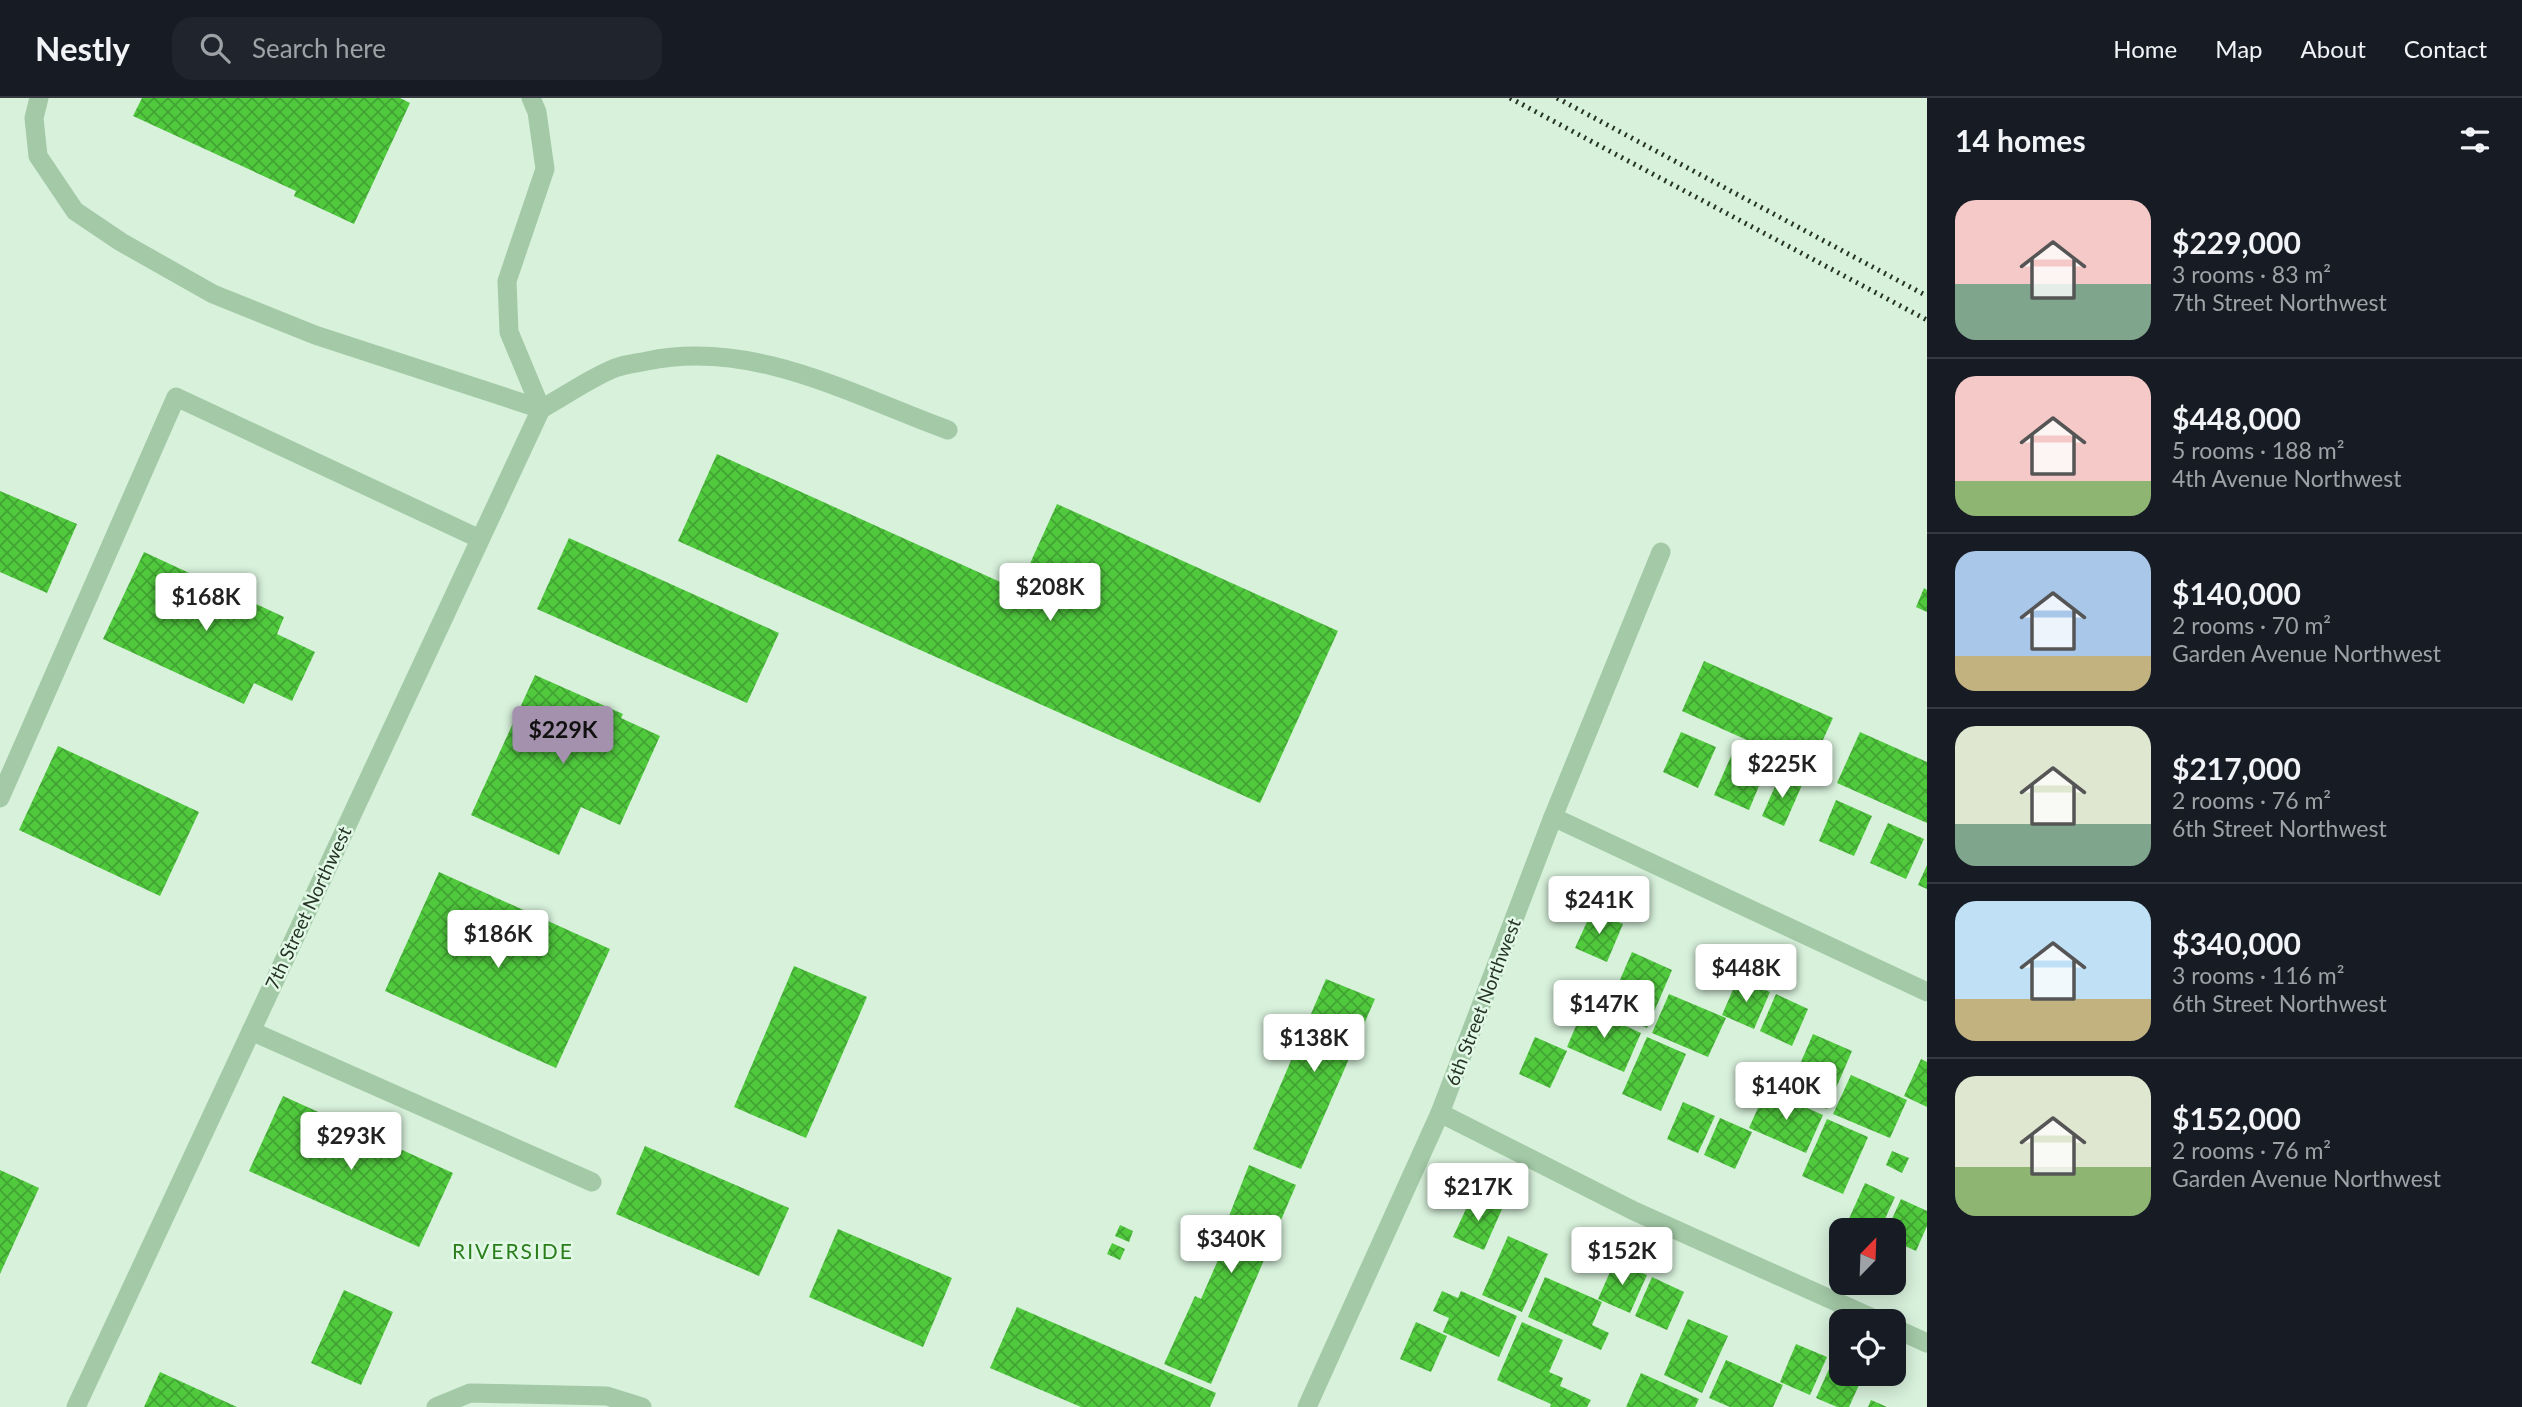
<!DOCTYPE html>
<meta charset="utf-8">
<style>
body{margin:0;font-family:Lato,sans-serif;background:#20242c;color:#f1f3f6;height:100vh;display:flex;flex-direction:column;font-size:26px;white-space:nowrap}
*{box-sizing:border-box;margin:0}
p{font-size:23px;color:#9ea1a6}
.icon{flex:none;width:38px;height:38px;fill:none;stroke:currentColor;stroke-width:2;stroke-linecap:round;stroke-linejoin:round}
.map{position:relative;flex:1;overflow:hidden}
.side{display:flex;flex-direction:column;background:#171b24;width:595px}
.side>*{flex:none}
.needle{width:46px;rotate:23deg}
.controls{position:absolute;left:1829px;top:1120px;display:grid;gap:14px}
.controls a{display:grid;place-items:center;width:77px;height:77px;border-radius:14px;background:#171b24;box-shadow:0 4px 18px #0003;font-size:35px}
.price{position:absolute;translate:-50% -60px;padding:0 16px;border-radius:7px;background:#fff;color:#222;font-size:23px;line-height:46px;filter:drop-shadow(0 2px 4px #0008)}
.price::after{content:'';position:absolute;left:50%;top:42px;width:21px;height:16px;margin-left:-10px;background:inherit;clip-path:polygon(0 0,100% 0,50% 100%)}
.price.current{background:#a391ae;color:#111}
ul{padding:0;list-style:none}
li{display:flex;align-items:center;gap:21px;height:175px;padding:0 28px}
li+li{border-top:2px solid #363941}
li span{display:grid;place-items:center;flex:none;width:196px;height:140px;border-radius:21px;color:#555}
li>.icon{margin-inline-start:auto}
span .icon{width:84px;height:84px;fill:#fffc;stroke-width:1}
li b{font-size:30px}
h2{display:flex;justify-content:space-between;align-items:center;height:84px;padding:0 28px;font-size:30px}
header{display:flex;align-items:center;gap:42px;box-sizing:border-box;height:98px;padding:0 35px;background:#171b24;border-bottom:2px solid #363941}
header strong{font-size:33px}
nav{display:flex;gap:38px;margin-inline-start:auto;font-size:24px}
.search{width:490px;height:63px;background:#20242c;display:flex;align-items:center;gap:18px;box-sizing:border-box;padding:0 24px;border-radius:21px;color:#9ea1a6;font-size:26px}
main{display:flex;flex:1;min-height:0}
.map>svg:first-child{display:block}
</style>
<header>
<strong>Nestly</strong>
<div class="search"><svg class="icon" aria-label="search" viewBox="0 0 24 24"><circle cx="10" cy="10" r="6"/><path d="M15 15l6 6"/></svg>Search here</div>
<nav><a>Home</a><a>Map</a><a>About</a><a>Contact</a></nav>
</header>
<main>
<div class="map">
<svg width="1927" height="1309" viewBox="0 0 1927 1309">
<defs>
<pattern id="building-cross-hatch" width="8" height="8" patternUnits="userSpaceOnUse" patternTransform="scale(1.75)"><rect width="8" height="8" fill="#50c93d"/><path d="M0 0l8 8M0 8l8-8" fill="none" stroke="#42a433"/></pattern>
</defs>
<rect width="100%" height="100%" fill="#d7f1db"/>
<g fill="url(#building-cross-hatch)">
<path d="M142,0h258l10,5 -56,121 -60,-28 2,-5 -163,-75z"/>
<path d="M717,356l301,136 39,-86 281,127 -78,172 -582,-262z"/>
<path d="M0,393l77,33 -30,69 -47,-21z"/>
<path d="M569,440l210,95 -32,70 -210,-94z"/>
<path d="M144,454l140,65 -7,17 38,18 -23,49 -38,-18 -10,21 -141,-65z"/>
<path d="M1924,490l3,2v22l-11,-5z"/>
<path d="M1704,563l129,57 -23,50 -128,-57z"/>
<path d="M535,577l88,39 -2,4 39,18 -40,89 -39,-18 -22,48 -88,-40z"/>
<path d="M1681,634l35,15 -18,41 -35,-16z"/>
<path d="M1860,634l67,30v61l-90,-40z"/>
<path d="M58,648l141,66 -39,84 -141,-66z"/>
<path d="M1732,656l34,15 -17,41 -35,-15z"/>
<path d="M1780,677l22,10 -18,41 -22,-10z"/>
<path d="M1836,702l36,16 -18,40 -35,-15z"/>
<path d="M1888,725l36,16 -18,40 -36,-16z"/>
<path d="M1927,767v24l-9,-4z"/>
<path d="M439,774l171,77 -54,119 -171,-77z"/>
<path d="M1592,813l31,13 -16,38 -32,-14z"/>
<path d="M1632,854l40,18 -25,58 -40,-18z"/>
<path d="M794,868l73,31 -61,141 -72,-31z"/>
<path d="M1738,880l32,14 -16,37 -32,-14z"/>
<path d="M1326,881l49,20 -74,170 -48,-20z"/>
<path d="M1669,896l57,24 -18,39 -56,-24z"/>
<path d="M1776,896l32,15 -16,37 -32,-15z"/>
<path d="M1584,909l57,26 -17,39 -57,-25z"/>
<path d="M1813,936l39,17 -25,58 -39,-17z"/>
<path d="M1535,939l32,14 -17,37 -31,-14z"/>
<path d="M1647,939l39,17 -25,57 -39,-17z"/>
<path d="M1921,961l6,3v45l-23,-11z"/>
<path d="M1851,977l56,25 -17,38 -57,-24z"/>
<path d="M1766,992l57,25 -17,38 -57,-25z"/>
<path d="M283,998l170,77 -34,74 -170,-76z"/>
<path d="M1683,1004l32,14 -17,37 -31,-14z"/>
<path d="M1720,1020l32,14 -17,37 -31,-14z"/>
<path d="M1827,1021l41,18 -25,57 -41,-18z"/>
<path d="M645,1048l144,62 -30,68 -143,-62z"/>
<path d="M1892,1053l17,7 -7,15 -16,-8z"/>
<path d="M1249,1067l47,20 -85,199 -47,-20 31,-68 6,3 27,-62 -6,-3z"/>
<path d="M0,1072l39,18 -39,86z"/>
<path d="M1865,1085l30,14 -15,33h-11l-21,-9z"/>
<path d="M1472,1098l30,13 -18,41 -31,-13z"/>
<path d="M1901,1101l26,12v15l-11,25 -22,-10v-11h-7z"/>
<path d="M1120,1127l13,6 -4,11 -14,-6z"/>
<path d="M838,1131l114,49 -29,69 -114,-50z"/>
<path d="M1508,1138l40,18 -26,58 -40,-17z"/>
<path d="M1112,1145l13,6 -5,11 -13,-6z"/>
<path d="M1615,1163l32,14 -17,38 -32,-14z"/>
<path d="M1545,1179l57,25 -10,23 17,8 -8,17 -73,-33z"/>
<path d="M1652,1179l32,15 -17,38 -32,-14z"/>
<path d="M344,1192l49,22 -32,73 -50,-22z"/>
<path d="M1442,1193l16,7 3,-7 56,25 -18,41 -56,-25 6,-14 -16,-7z"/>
<path d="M1017,1209l199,86 -6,14h-129l-91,-39z"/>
<path d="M1688,1221l40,17 -26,57 -38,-18z"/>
<path d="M1416,1224l31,14 -16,36 -31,-13z"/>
<path d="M1522,1224l41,18 -14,32 14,6 -3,8 31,14 -4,7h-37l1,-3 -54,-24z"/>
<path d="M1796,1246l31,13 -17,38 -30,-13z"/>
<path d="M1726,1262l57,25 -10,22h-43l-21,-9z"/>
<path d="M1833,1262l8,3v11h23l-15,33h-12l-21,-9z"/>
<path d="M160,1274l77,35h-93z"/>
<path d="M1641,1275l58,26 -4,8h-69z"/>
<path d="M1871,1302l16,7h-19z"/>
</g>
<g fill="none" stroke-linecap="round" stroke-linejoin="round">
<g stroke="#a3c9a6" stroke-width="19">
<path d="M39,0l-5,20 4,38 37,55 46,31 92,52 102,41 226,74c24,-13 49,-31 74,-41 10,-4 22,-5 32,-7 106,-22 205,34 301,69"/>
<path d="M531,0l6,14 8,57 -38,112 2,51 32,77"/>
<path d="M0,700l176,-401 304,142"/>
<path d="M251,933l341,151"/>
<path d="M436,1309l34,-14 137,3 35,11"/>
</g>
<g stroke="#a3c9a6" stroke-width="19">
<path d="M1553,719l374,175"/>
<path d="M1440,1015l194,98 245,110"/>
<path d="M1894,1230l33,15"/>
<path d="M76,1309l465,-998"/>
<path d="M1307,1309l133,-294 113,-296 108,-265"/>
</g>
<g stroke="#263425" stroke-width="5" stroke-dasharray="2 5" stroke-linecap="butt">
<path d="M1510,0l417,222"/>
<path d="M1557,0l370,198"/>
</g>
</g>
<g text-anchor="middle" stroke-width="5" stroke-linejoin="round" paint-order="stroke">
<g font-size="19" fill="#263425" stroke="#e3f9e7">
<text transform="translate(308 810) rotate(-65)" y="7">7th Street Northwest</text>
<text transform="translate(1483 904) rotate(-69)" y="7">6th Street Northwest</text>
</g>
<g font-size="21" letter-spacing="2" fill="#2a7e1c" stroke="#e3f9e7">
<text x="513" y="1161">RIVERSIDE</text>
</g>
</g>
</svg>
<div class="controls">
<a><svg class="needle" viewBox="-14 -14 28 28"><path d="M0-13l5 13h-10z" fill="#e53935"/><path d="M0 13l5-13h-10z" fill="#9ea1a6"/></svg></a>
<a><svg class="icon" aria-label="locate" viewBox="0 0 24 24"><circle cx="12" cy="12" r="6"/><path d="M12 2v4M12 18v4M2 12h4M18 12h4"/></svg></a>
</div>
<b class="price" style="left:1050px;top:525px">$208K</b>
<b class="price" style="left:206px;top:535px">$168K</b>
<b class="price current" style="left:563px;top:668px">$229K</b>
<b class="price" style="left:1782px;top:702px">$225K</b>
<b class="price" style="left:1599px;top:838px">$241K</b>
<b class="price" style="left:498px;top:872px">$186K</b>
<b class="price" style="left:1746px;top:906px">$448K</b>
<b class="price" style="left:1604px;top:942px">$147K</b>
<b class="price" style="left:1314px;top:976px">$138K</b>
<b class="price" style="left:1786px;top:1024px">$140K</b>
<b class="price" style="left:351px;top:1074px">$293K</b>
<b class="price" style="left:1478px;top:1125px">$217K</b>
<b class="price" style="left:1231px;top:1177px">$340K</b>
<b class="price" style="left:1622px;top:1189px">$152K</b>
</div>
<section class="side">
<h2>14 homes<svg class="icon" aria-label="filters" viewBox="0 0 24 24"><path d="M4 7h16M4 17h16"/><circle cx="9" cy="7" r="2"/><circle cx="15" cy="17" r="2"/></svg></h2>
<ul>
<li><span style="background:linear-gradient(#f6c9c9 60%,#7fa58c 0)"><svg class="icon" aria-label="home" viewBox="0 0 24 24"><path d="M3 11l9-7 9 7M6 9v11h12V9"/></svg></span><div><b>$229,000</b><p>3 rooms · 83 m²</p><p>7th Street Northwest</p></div></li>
<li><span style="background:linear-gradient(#f6c9c9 75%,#8fb573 0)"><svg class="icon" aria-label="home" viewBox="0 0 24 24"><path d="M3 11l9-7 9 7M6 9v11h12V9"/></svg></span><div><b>$448,000</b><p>5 rooms · 188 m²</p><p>4th Avenue Northwest</p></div></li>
<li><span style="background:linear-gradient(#a9c7e8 75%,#c2b280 0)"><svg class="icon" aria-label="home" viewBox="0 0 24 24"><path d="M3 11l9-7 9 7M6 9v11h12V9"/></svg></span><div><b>$140,000</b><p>2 rooms · 70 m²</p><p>Garden Avenue Northwest</p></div></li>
<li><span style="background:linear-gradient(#dfe7d0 70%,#7fa58c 0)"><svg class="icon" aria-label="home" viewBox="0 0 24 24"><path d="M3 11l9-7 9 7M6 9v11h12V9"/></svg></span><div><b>$217,000</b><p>2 rooms · 76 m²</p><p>6th Street Northwest</p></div></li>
<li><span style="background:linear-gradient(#bfe0f5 70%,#c2b280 0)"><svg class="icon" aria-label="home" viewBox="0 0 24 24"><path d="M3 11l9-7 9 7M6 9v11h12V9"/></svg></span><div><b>$340,000</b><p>3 rooms · 116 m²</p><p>6th Street Northwest</p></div></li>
<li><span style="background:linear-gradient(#dfe7d0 65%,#8fb573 0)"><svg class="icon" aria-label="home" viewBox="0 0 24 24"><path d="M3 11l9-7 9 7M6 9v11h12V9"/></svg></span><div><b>$152,000</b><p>2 rooms · 76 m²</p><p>Garden Avenue Northwest</p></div></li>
</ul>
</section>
</main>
